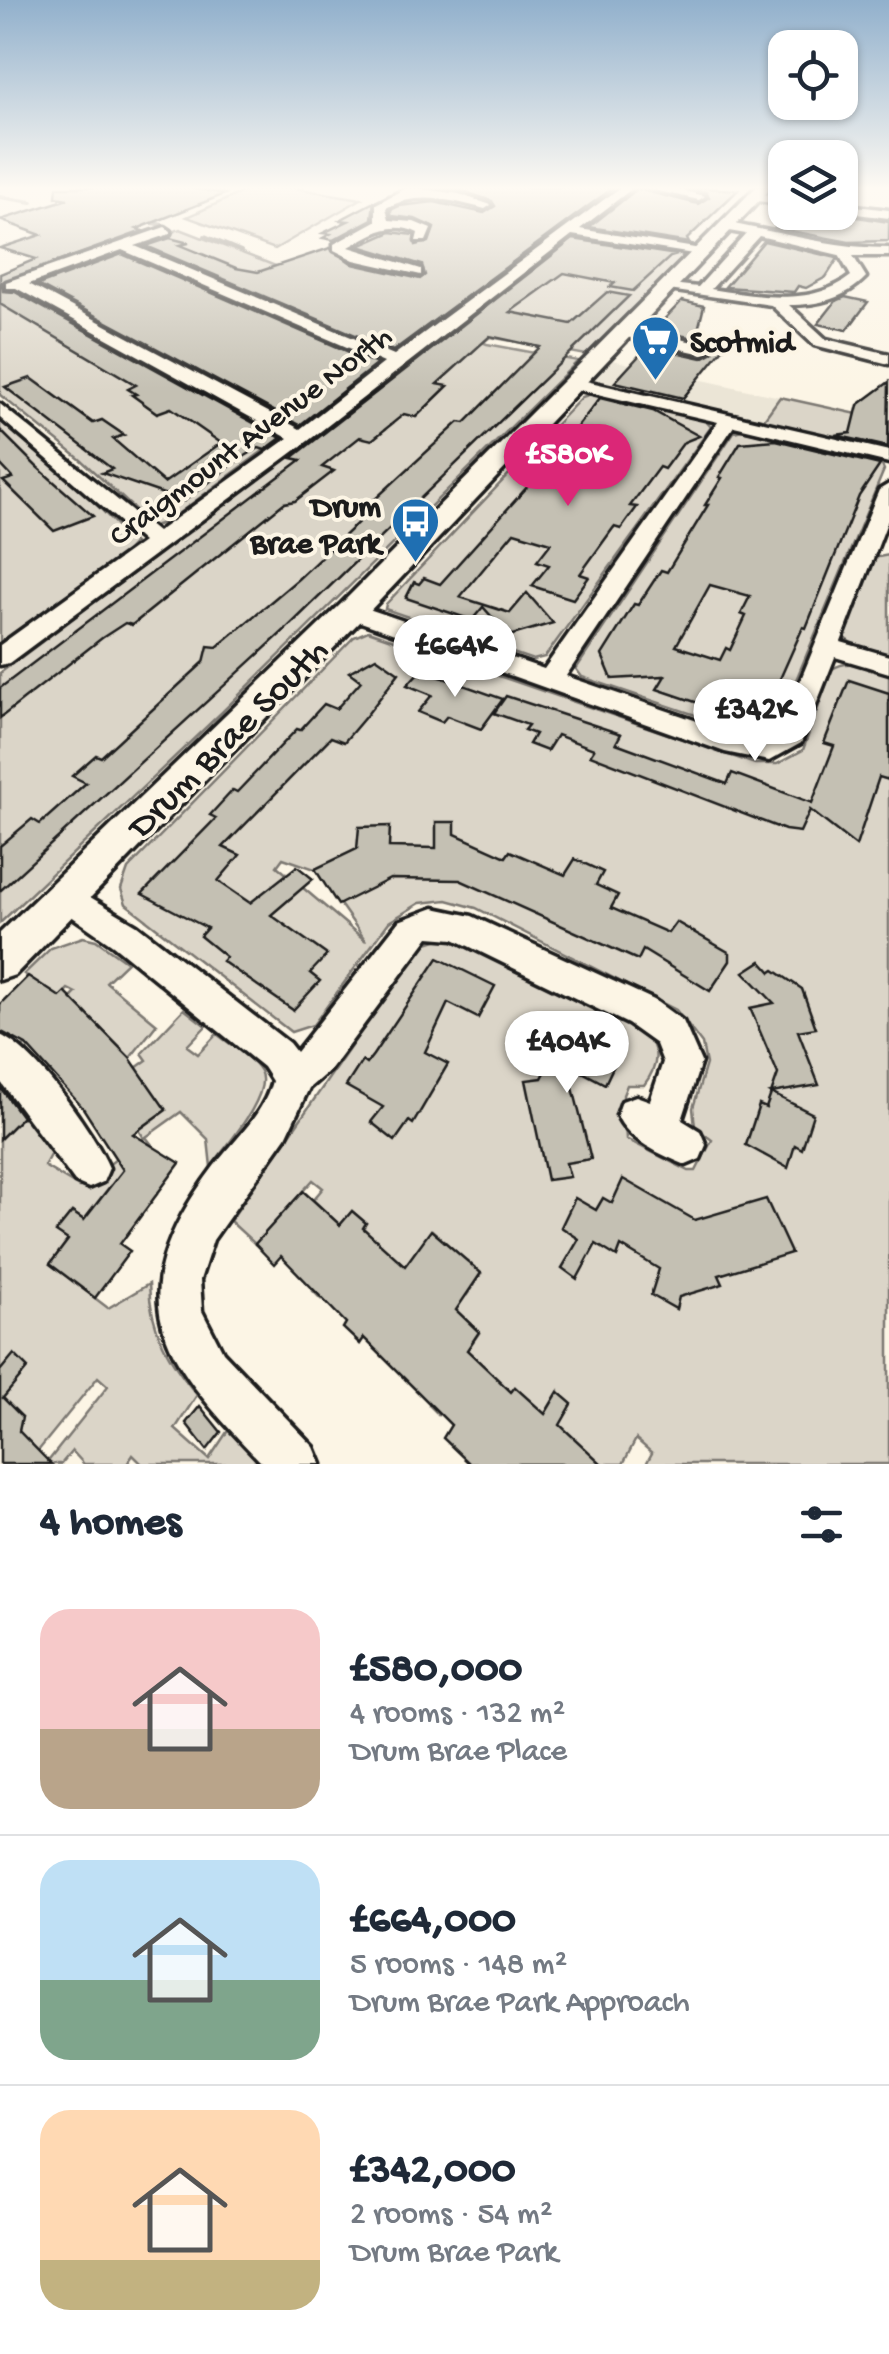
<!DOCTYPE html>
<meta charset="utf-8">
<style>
body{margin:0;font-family:"Gochi Hand",sans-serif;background:#f6f6f7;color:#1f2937;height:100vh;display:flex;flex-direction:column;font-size:38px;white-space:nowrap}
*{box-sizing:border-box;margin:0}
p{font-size:32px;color:#747a83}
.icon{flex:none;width:55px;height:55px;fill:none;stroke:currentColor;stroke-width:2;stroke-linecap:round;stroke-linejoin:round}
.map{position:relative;height:1464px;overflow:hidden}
.panel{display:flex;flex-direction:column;background:#fff;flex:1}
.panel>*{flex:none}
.tools{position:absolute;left:768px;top:30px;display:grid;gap:20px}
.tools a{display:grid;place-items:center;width:90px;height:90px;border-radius:20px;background:#fff;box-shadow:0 2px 8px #0004;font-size:50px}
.price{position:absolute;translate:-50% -85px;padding:0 22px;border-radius:35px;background:#fff;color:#222;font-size:32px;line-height:65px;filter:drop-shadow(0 2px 5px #0008)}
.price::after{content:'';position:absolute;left:50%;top:60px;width:30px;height:22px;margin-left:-15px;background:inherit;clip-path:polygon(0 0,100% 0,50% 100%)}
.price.active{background:#db2777;color:#fff}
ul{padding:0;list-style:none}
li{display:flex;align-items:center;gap:30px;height:250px;padding:0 40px}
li+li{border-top:2px solid #e0e1e3}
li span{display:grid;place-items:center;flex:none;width:280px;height:200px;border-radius:30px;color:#555}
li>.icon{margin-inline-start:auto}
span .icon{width:120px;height:120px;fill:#fffc;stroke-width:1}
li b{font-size:42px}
h2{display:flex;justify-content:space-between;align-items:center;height:120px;padding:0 40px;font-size:42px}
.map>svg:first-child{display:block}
</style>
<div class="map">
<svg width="889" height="1464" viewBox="0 0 889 1464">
<rect width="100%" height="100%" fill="#fcf5e5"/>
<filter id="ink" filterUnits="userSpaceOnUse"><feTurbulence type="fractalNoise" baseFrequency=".01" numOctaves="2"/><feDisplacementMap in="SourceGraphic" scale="20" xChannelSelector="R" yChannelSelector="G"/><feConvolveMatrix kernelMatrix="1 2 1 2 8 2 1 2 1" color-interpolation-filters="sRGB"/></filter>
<g filter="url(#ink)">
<path fill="#ebe5d6" d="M612,360l168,37 -18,25 -172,-39z"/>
<g fill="#dbd5c8" stroke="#7c7872" stroke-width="2.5" fill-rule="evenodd">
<path d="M254,187h34l73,12 -86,50 -88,-32z"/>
<path d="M180,229l191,74 81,7 -56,43h-11l-246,-108z"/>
<path d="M582,237l95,16 8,5 -99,97 -96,-18 -5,4 -32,-12 117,-90z"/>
<path d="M19,291l123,64 136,85 -111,82 -14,4 -72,-66 -81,-65v-101z"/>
<path d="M451,330l36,14 91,17 -356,351 -222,211v-250l306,-229z"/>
<path d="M591,394l113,25 7,8 -166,230 -12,3 -148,-51 1,-5 196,-207z"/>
<path d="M780,397l109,24v30l-127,-29z"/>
<path d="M0,420l90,78 44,45 -9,10 -125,89z"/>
<path d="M742,430l128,28 11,5 3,7 -109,260 -17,6 -176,-59 -6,-8 158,-237z"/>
<path d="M889,555v102l-31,-9 -15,-11 30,-79z"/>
<path d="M368,631l387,133h22l26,-14 29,-81c18,-12 38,-1 57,5v790h-243l6,-11 -16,-14 -13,25h-21l-41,-11 -3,-61 -43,72 20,-58 -20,-19 -8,12 -25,-22 5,-8 -13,-12 -36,57 -9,-9 50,-72 -44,-22 19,-27 13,11 14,-21 -49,-44 -27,36 -34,-30 -50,63 -8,-8 53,-68 -14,-12 -12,14 -27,-25 10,-12 -10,-8 -58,64 -25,-23 191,-276 25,-8 188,87c24,18 29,36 10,61h-17l-4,10 3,44 63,32h7l16,-31 -17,-13 -2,-19 13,-44 -4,-20 -26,-34 -200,-102 -29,-8 -27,3 -31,19 -76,103 -22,7 -165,-128 -5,-15 7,-20 226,-232zM283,858l32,11 51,72 -89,-75z"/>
<path d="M83,937l13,3 31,22 -21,20 51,42 -27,34 -50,-51 -54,44 -4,-3 54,-55 -8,-4 -9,9 -35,-24 27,-26z"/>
<path d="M184,1009l22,17 -19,20 11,8 19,-20c12,10 35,23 43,37 13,23 -36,77 -49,96l-3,-28 -27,-27 -35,25 7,9 -18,26 10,38 -35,-24 -26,34 -12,-8 -15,19 11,9 -18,24 58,44 41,-24c1,46 20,77 48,111l-22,34 34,30 20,-30 34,35h-121l-9,-9 -6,9h-43l-12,-13 -11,13h-15l62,-78 -10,-9 -60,74 -31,-5 12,-15 3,-14 -18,-5 -4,-41v-232l26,-26 -23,-22 5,-4 48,57 -12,22 35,21 65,-49 -5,-8 26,-19 -54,-25 36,-26 -5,-7z"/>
</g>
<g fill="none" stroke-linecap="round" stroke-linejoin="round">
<g stroke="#75726c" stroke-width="4">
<path d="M0,197l32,5"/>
<path d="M142,221l21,4"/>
<path d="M205,236l36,15"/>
</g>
</g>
<g fill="#c4c0b3" stroke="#1c1c1c" stroke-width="2.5" fill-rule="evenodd">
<path d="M57,187h128l40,7 -88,35 6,2 -141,51 1,9 12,1 266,146 -16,12 -6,-2 -19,11 -56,42 -82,-28 10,-4 -107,-82 26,-9 62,45 9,-3 22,15 -11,4 51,44 57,-40 -50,-35 -14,5 -25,-18 4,-1 -8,-5 8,-4 -136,-81v-30l36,-15 -36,-11 41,-13 -41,-15 68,-21 -12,-2z"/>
<path d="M438,187h176l-221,164 -247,-105 24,-8 19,5 -9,2 56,23 22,4 72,-24 23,16 67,15 5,-4 -3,-10 -63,-19 32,-14 23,3 2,10 13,-3 5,-14 -19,-9 -23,-3 -2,-6 9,-4 35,-4 50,11 11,-7 -3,-5 -32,-11z"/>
<path d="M685,187l53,3 -51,49 2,4 -100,-16 48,-38 61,15 11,-7 -3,-5z"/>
<path d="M374,202l-2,17 -39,21 -10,-2 7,-4 -7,-1 25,-12 -8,-1z"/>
<path d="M788,212h38l63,10v19l-40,1 -74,-14z"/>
<path d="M573,239l104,16 -7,2 -37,34 -23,-4 5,-4 -51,-10 -54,39 61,12 36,-32 22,4 -342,332 -287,263v-45l32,-27 8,5 46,-41 -14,-7 24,-21 5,2 103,-95 4,-16 9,1 81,-68 69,-65 -6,-2 98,-90 6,1 75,-76 -50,-11 -53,48 11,2 -32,31 -12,-3 -32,26 -12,-3 -38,30 12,4 -39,30 -11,2 -152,122 -7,-2 -23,15 -102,80v-30l301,-228 -9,-2z"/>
<path d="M764,241l73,17v2l-11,17 -20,11 -8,-2 -4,6 -69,-5z"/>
<path d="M122,254l255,110 -77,61 -262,-140z"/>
<path d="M845,297l23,5 -21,28 -29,-6 18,-23z"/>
<path d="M682,301l22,5 -6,24 32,10 -47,58 -68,-16 33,-36 54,12 11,-6 2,-4 -11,-8 -50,-10z"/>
<path d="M889,382l-1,65 -53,-12 16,-2 7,-28z"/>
<path d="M600,398l53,13 46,25 -15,6 -20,27 -5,-2 -29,39 7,1 -16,22 -7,-2 -34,47 9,3 -16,22 -41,-13 17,-21 -12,-4 14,-18 -37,-11 -54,65 50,16 17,-20 26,30 -44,13 -26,-29 -11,13 -66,-22 8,-16 5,2 5,-6 16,6 133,-148h-3z"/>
<path d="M0,430l36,36 57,50 -39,15 -51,-50 10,-3 -13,-14z"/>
<path d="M776,440l104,25 -21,31 -53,132 -3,-1 -43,97 -103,-35 8,-13 -53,3 -10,-24 32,-51 4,1 23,-35 6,2 41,-67h-3l17,-27 -3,-1 21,-34zM710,585l40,11 -9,18 5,2 -16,34 -4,-2 -6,12 -44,-14z"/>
<path d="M376,657l23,16 -33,43 -22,26 -13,-5 -108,110 17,8 -22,26 32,22 47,-37 16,13 -42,36 56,40 -17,18 10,8 -27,29 -71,-49 4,-4 -26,-21 7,-8 -65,-34 74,-76 -6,-3 23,-25 4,2 60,-63 3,1 24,-26 12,5 25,-28 -12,-9z"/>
<path d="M421,670l82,29 -22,30 -34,-13 -5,6 -24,-10 14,-17 -25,-10z"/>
<path d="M849,680l40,13v87l-10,-3 -23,69 -46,-36 -10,22 -15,-2 -195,-75 4,-6 -37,-14 -10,16 -18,-7 6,-10 -11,-4 4,-5 -34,-12 12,-17 115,38 -5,9 111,41 5,-11 80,30 22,-57 -10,-3z"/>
<path d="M436,822h19v12l51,23 4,-6 55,24 10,-16 28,13 -7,13 22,10 -7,13 57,25 8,-11 54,31v8l-20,30 -67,-41 -5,10 -178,-80 -70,-1 -52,26 -23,-36 42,-20 2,-22 31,-1 -1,21 47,1z"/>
<path d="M438,958l57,28 -17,32 -30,-15 -23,49 23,12 -35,60 -4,-3 -14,20 -24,-19 12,-15 -37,-21 16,-25 4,3 7,-9z"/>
<path d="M761,961l10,11 3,-2 28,19 14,39 -18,3 21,54 -48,8 42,21 -11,35 -7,-4 -7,23 -42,-23 13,-40 7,3 12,-34 -28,-66 24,-5 -30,-31z"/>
<path d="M28,976l32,21 5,-5 65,66 36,52 -33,24 47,29 -60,81 10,7 -35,47 -45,-34 18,-24 -12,-8 16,-20 12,8 39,-50 -40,-62 -57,-63 -26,-14v-27z"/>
<path d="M562,1018l60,30 -17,36 -38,-20 24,95 -25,4 4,14 -23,3 -21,-100 16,-2 18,-34 -10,-5z"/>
<path d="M0,1087l22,30 -22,22z"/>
<path d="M623,1179l72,41 71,-21 25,54 -72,22 4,9 -44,13 -3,12 -25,-14 8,-26 -38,-23 -4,11 -21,-13 -19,35 -15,-11 17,-29 -18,-12 14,-29 21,12 7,-12 9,5z"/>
<path d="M303,1191l37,34 12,-14 14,12 -3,5 42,38 26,-36 50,43 -25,37 23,22 -12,18 44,42 4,-5 30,27 13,-22 14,12 -12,21 42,39h-132l-27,-26 8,-13 -87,-87 -4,6 -17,-16 3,-5 -65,-67 -7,8 -19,-20z"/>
<path d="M14,1354l14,14 -25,30 19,19 -3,14 32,33h-51v-93z"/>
<path d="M200,1406l21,26 -14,18 -21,-27z"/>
</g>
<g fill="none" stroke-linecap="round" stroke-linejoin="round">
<defs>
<g id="minor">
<path d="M408,187l51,7 32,11 -6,4c-32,-9 -69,-18 -99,-1l3,12 25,2 17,7 -5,12h-10l2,-8c-27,-13 -45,1 -69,14l72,22v6l-67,-15 -20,-10v-6l42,-23v-17z"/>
<path d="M621,187h13l-54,42 121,20 5,1v6l-134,-21 -264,206 -299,222 -9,2v-20l143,-103 -143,-124v-14l157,128 131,-94 -272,-150h-10v-6l159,-55 6,4 -1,3 -35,12 259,109zM122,250l262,113 -84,66 -271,-145z"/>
<path d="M640,187h28l37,9 -6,4z"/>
<path d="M755,193l30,4v8l-34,-5z"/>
<path d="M840,204l49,6v8l-49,-6z"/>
<path d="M727,223c54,9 107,25 162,25v8h-36l13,21c-21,22 -48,28 -77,28l37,34 63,15v10l-75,-19 -43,-40 -109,-16v-6l36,4 48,-53 -23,-4 -2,-3zM759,236l80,19 12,21c-39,31 -94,20 -140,13z"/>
<path d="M623,327l80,17 8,5 -8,5 -86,-19 -2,-3z"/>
<path d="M573,378l316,73v12l-155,-37 -168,250 172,59 27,5 15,-10 99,-240 10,-6v33l-48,125 48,14v17l-54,-16 -34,86 -32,18 -44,-9 -381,-136 -4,-5 4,-5h16l184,63 174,-247 -151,-35v-8z"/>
<path d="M65,882l72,43 152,118 7,9 103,-131 35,-13 38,8 182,84 29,21 18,41 -19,58 18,11 6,14 -6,14 -14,6c-24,-10 -59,-25 -69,-50l5,-14 14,-5 14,5 13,-39 -7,-18 -28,-20 -174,-85 -25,-2 -99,133 -21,18 -23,49 -73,103 -13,40 2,31 21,41 91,95 7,17h-58c-101,-104 -149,-164 -51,-295 20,-26 52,-55 60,-88l-9,-14 -150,-122 -59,-41 -5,-9 5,-9z"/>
<path d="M0,1035c34,14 95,99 109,133l-6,14 -14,6 -14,-6 -75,-101z"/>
</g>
<path id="major" d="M756,187h16l-409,431 -348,357 -15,5v-47l341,-329z"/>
</defs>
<use href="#minor" stroke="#1c1c1c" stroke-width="7"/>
<use href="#major" stroke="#1c1c1c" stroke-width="7"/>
<use href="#minor" fill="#fcf5e5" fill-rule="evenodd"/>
<use href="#major" fill="#fcf5e5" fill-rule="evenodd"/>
</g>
</g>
<linearGradient id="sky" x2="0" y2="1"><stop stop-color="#91b0cc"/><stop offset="0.48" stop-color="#fefaf3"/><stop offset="1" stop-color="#fefaf3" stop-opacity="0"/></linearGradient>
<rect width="889" height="392" fill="url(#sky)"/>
<defs>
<symbol id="supermarket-pin" viewBox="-11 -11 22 30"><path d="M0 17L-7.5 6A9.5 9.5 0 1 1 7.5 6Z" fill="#1f6fb2" stroke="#fcf5e5"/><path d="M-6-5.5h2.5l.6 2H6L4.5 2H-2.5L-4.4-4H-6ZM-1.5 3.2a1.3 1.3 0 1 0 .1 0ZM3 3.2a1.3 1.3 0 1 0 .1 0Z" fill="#fff"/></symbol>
<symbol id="bus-pin" viewBox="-11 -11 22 30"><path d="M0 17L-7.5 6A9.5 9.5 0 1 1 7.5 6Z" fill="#1f6fb2" stroke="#fcf5e5"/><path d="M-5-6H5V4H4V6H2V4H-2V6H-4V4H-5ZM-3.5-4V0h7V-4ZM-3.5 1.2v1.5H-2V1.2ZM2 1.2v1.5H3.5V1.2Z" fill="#fff"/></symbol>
</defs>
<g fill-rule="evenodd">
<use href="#supermarket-pin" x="628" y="312" width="55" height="75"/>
<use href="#bus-pin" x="388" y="494" width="55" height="75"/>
</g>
<g text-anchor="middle" stroke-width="8" stroke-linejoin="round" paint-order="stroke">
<g font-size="32" font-weight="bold" fill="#1c1c1c" stroke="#fcf5e5" text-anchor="start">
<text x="690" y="351">Scotmid</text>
<text x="381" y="515" text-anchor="end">Drum<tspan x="381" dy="37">Brae Park</tspan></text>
</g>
<g font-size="32" fill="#1c1c1c" stroke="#fcf5e5">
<text transform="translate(249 434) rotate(-37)" y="11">Craigmount Avenue North</text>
</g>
<g font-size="38" fill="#1c1c1c" stroke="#fcf5e5">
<text transform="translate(226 736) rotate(-45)" y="13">Drum Brae South</text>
</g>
</g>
</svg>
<div class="tools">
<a><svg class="icon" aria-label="locate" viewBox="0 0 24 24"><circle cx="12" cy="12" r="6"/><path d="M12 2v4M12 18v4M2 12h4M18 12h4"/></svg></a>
<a><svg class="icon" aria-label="layers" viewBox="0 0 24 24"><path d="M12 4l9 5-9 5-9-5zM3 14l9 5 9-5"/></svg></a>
</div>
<b class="price active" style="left:568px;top:509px">£580K</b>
<b class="price" style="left:455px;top:700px">£664K</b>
<b class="price" style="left:755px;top:764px">£342K</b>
<b class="price" style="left:567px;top:1096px">£404K</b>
</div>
<section class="panel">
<h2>4 homes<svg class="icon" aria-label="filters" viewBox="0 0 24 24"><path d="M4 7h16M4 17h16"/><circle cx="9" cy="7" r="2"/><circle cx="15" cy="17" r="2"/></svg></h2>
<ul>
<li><span style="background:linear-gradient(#f6c9c9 60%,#b9a48a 0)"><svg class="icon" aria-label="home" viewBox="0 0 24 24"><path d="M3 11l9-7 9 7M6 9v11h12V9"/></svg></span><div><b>£580,000</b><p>4 rooms · 132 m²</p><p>Drum Brae Place</p></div></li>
<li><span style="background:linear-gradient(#bfe0f5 60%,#7fa58c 0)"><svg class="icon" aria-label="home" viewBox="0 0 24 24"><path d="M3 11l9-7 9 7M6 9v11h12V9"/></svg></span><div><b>£664,000</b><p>5 rooms · 148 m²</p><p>Drum Brae Park Approach</p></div></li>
<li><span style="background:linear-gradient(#ffd9b3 75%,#c2b280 0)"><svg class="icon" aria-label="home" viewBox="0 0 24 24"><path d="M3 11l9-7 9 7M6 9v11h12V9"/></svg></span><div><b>£342,000</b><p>2 rooms · 54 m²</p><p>Drum Brae Park</p></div></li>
</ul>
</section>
